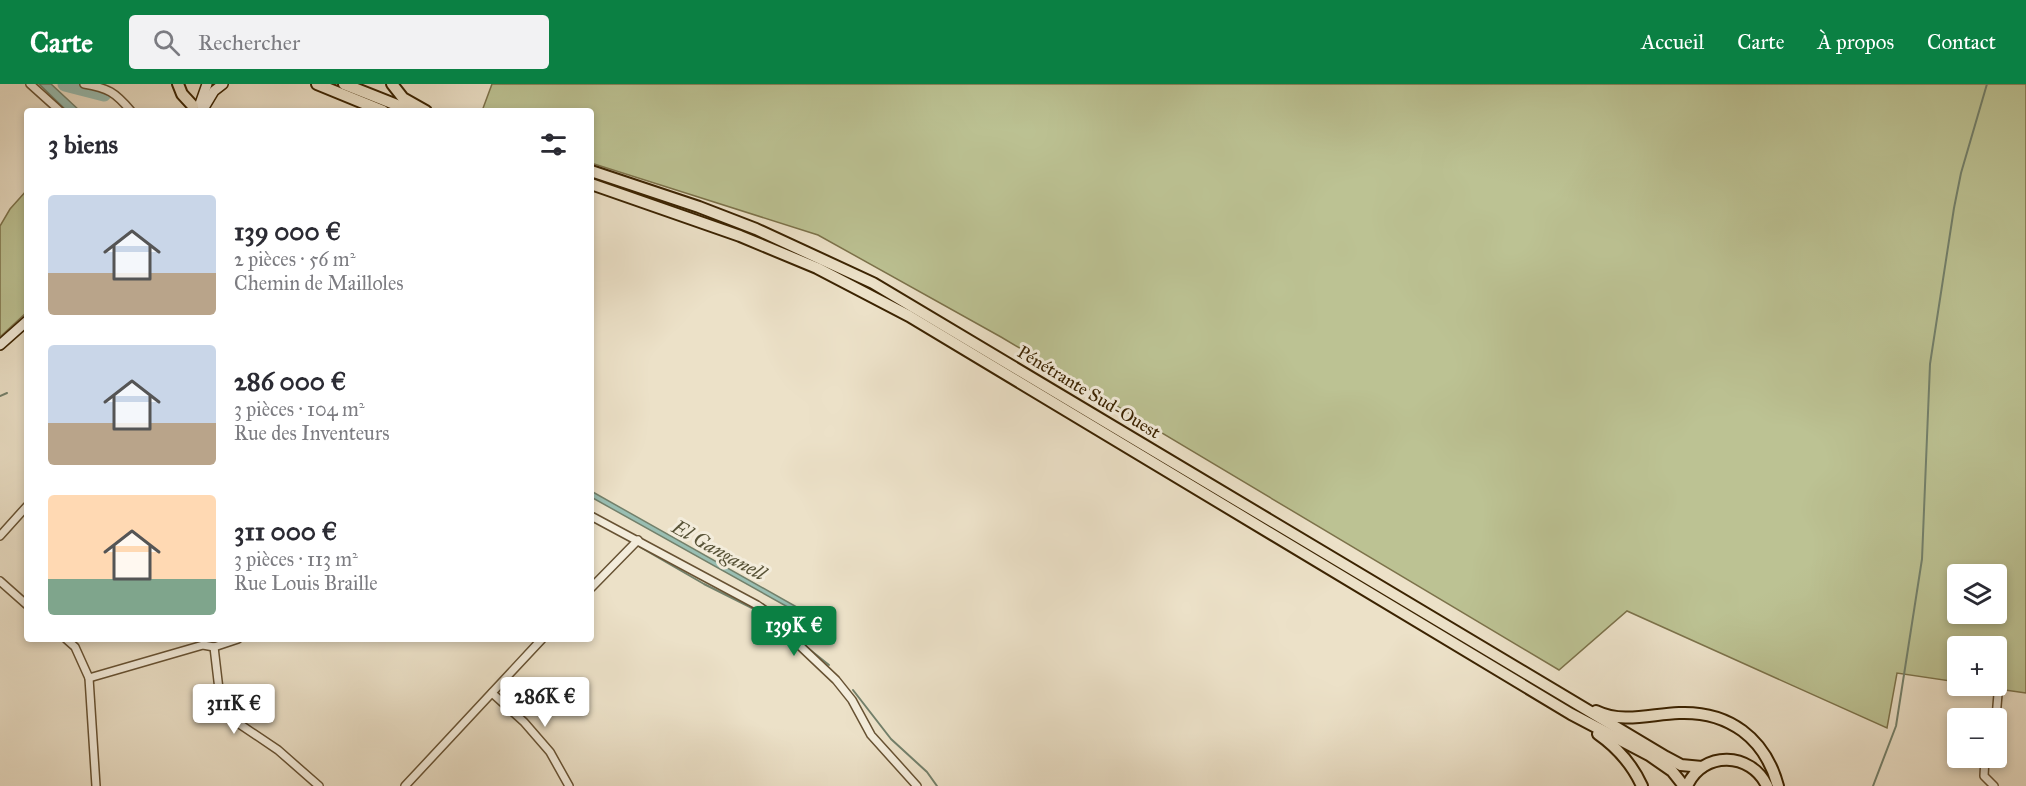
<!DOCTYPE html>
<html lang="fr">
<meta charset="utf-8">
<style>
body{margin:0;font-family:"IM FELL Great Primer",serif;background:#f2f2f3;color:#2b2b33;height:100vh;display:flex;flex-direction:column;font-size:22px;white-space:nowrap}
*{box-sizing:border-box;margin:0}
p{font-size:20px;color:#7c7c81}
.icon{flex:none;width:33px;height:33px;fill:none;stroke:currentColor;stroke-width:2;stroke-linecap:round;stroke-linejoin:round}
.map{position:relative;flex:1;overflow:hidden}
.details{position:absolute;left:24px;top:24px;width:570px;height:534px;display:flex;flex-direction:column;background:#fff;border-radius:6px;box-shadow:0 3px 9px #0003}
.details>*{flex:none}
.fabs{position:absolute;left:1947px;top:480px;display:grid;gap:12px}
.fabs a{display:grid;place-items:center;width:60px;height:60px;border-radius:6px;background:#fff;box-shadow:0 3px 9px #0003;font-size:30px}
.price{position:absolute;translate:-50% -51px;padding:0 14px;border-radius:6px;background:#fff;color:#222;font-size:20px;line-height:39px;filter:drop-shadow(0 2px 3px #0008)}
.price::after{content:'';position:absolute;left:50%;top:36px;width:18px;height:14px;margin-left:-9px;background:inherit;clip-path:polygon(0 0,100% 0,50% 100%)}
.price.current{background:#0b8043;color:#fff}
ul{padding:0;list-style:none}
li{display:flex;align-items:center;gap:18px;height:150px;padding:0 24px}
li span{display:grid;place-items:center;flex:none;width:168px;height:120px;border-radius:6px;color:#555}
li>.icon{margin-inline-start:auto}
span .icon{width:72px;height:72px;fill:#fffc;stroke-width:1}
li b{font-size:26px}
h2{display:flex;justify-content:space-between;align-items:center;height:72px;padding:0 24px;font-size:26px}
header{display:flex;align-items:center;gap:36px;box-sizing:border-box;height:84px;padding:0 30px;background:#0b8043;color:#fff}
header strong{font-size:28px}
nav{display:flex;gap:33px;margin-inline-start:auto;font-size:21px}
.search{width:420px;height:54px;background:#f2f2f3;display:flex;align-items:center;gap:15px;box-sizing:border-box;padding:0 21px;border-radius:6px;color:#7c7c81;font-size:22px}
.map>svg:first-child{display:block}
</style>
<header>
<strong>Carte</strong>
<div class="search"><svg class="icon" aria-label="search" viewBox="0 0 24 24"><circle cx="10" cy="10" r="6"/><path d="M15 15l6 6"/></svg>Rechercher</div>
<nav><a>Accueil</a><a>Carte</a><a>À propos</a><a>Contact</a></nav>
</header>
<div class="map">
<svg width="2026" height="702" viewBox="0 0 2026 702">
<rect width="100%" height="100%" fill="#ece1c8"/>
<filter id="stains"><feTurbulence type="fractalNoise" baseFrequency=".00333" numOctaves="4"/><feColorMatrix values="0 0 0 0 .2 0 0 0 0 .09 0 0 0 0 .02 0 0 0 .5 -.17"/></filter>
<radialGradient id="worn" r=".72"><stop offset=".6" stop-color="#630" stop-opacity="0"/><stop offset="1" stop-color="#630" stop-opacity=".3"/></radialGradient>
<g fill="#bcc293" stroke="#7c724a" stroke-width="1.5" fill-rule="evenodd">
<path d="M492,0h1534v609l-49,-7h19v-40h-38l-1,36 -60,-9 -10,55 -260,-117 -68,59 -558,-333 -183,-102 -227,-72v-52h-109zM1958,490h38v40h-38z"/>
<path d="M27,106v122l-27,25v-111l10,-17z"/>
</g>
<g fill="#99beb2" stroke="#73806b" stroke-width="1.5">
<path d="M39,0h12l29,27h-13z"/>
<path d="M591,407l234,132v14h-5v-12l-229,-128z"/>
</g>
<g fill="none" stroke-linecap="round" stroke-linejoin="round">
<g stroke="#73806b" stroke-width="2">
<path d="M0,312l7,-3"/>
<path d="M640,463l64,37 50,25 20,16 13,13"/>
<path d="M799,557l30,24"/>
<path d="M853,606l38,49 36,33 10,14"/>
<path d="M1873,702l23,-60 26,-167 8,-195 24,-156 7,-35 26,-89"/>
</g>
<path stroke="#99beb2" stroke-width="15" d="M65,0l39,10"/>
<defs>
<g id="minor">
<path d="M30,0l30,27"/>
<path d="M84,0c24,4 31,8 47,27"/>
<path d="M591,432l166,89 16,11 25,28 38,36 16,20 19,35 46,51"/>
<path d="M0,452l27,-30"/>
<path d="M0,497l27,24"/>
<path d="M591,504l47,-48"/>
<path d="M66,555l9,8 14,31 7,108"/>
<path d="M214,563l6,51 5,12 10,11 43,29 41,36"/>
<path d="M214,563l24,-8"/>
<path d="M89,594l114,-33 11,2"/>
<path d="M492,609l32,29 26,30 19,34"/>
<path d="M1996,634l6,-72"/>
<path d="M1985,674l-1,18 10,10"/>
<path d="M405,702l137,-147"/>
</g>
<g id="secondary">
<path d="M200,20l7,-20"/>
<path d="M202,27l12,-20 9,-7"/>
<path d="M0,261l27,-24"/>
</g>
<g id="trunk">
<path d="M178,0l4,10 11,12"/>
<path d="M317,0l66,27"/>
<path d="M344,0l68,27"/>
<path d="M392,0l11,14 23,13"/>
<path d="M591,87l108,36 57,22 117,54 793,474 15,8 21,2"/>
<path d="M591,100l149,52 77,32 92,48 662,398 78,41 23,16 12,15"/>
<path d="M1596,627c27,13 55,3 83,2 50,-2 86,25 99,73"/>
<path d="M1598,650c20,14 34,30 44,52"/>
<path d="M1687,702c16,-36 64,-34 80,0"/>
</g>
</defs>
<use href="#minor" stroke="#675233" stroke-width="10"/>
<use href="#secondary" stroke="#3b2301" stroke-width="12"/>
<use href="#trunk" stroke="#3b2301" stroke-width="14"/>
<use href="#minor" stroke="#f3ecdb" stroke-width="7"/>
<use href="#secondary" stroke="#f3ecdb" stroke-width="9"/>
<use href="#trunk" stroke="#ece1c8" stroke-width="10"/>
</g>
<g text-anchor="middle" stroke-width="6" stroke-linejoin="round" paint-order="stroke">
<g font-size="18" fill="#3b2301" stroke="#f3ecdb">
<text transform="translate(1089 308) rotate(31)" y="6">Pénétrante Sud-Ouest</text>
</g>
<g font-size="20" font-style="italic" fill="#575236" stroke="#f3ecdb">
<text transform="translate(719 466) rotate(29)" y="7">El Ganganell</text>
</g>
</g>
<rect width="100%" height="100%" filter="url(#stains)"/>
<rect width="100%" height="100%" fill="url(#worn)"/>
</svg>
<div class="fabs">
<a><svg class="icon" aria-label="layers" viewBox="0 0 24 24"><path d="M12 4l9 5-9 5-9-5zM3 14l9 5 9-5"/></svg></a>
<a>+</a>
<a>−</a>
</div>
<b class="price current" style="left:794px;top:573px">139K €</b>
<b class="price" style="left:545px;top:644px">286K €</b>
<b class="price" style="left:234px;top:651px">311K €</b>
<section class="details">
<h2>3 biens<svg class="icon" aria-label="filters" viewBox="0 0 24 24"><path d="M4 7h16M4 17h16"/><circle cx="9" cy="7" r="2"/><circle cx="15" cy="17" r="2"/></svg></h2>
<ul>
<li><span style="background:linear-gradient(#c9d6e8 65%,#b9a48a 0)"><svg class="icon" aria-label="home" viewBox="0 0 24 24"><path d="M3 11l9-7 9 7M6 9v11h12V9"/></svg></span><div><b>139 000 €</b><p>2 pièces · 56 m²</p><p>Chemin de Mailloles</p></div></li>
<li><span style="background:linear-gradient(#c9d6e8 65%,#b9a48a 0)"><svg class="icon" aria-label="home" viewBox="0 0 24 24"><path d="M3 11l9-7 9 7M6 9v11h12V9"/></svg></span><div><b>286 000 €</b><p>3 pièces · 104 m²</p><p>Rue des Inventeurs</p></div></li>
<li><span style="background:linear-gradient(#ffd9b3 70%,#7fa58c 0)"><svg class="icon" aria-label="home" viewBox="0 0 24 24"><path d="M3 11l9-7 9 7M6 9v11h12V9"/></svg></span><div><b>311 000 €</b><p>3 pièces · 113 m²</p><p>Rue Louis Braille</p></div></li>
</ul>
</section>
</div>
